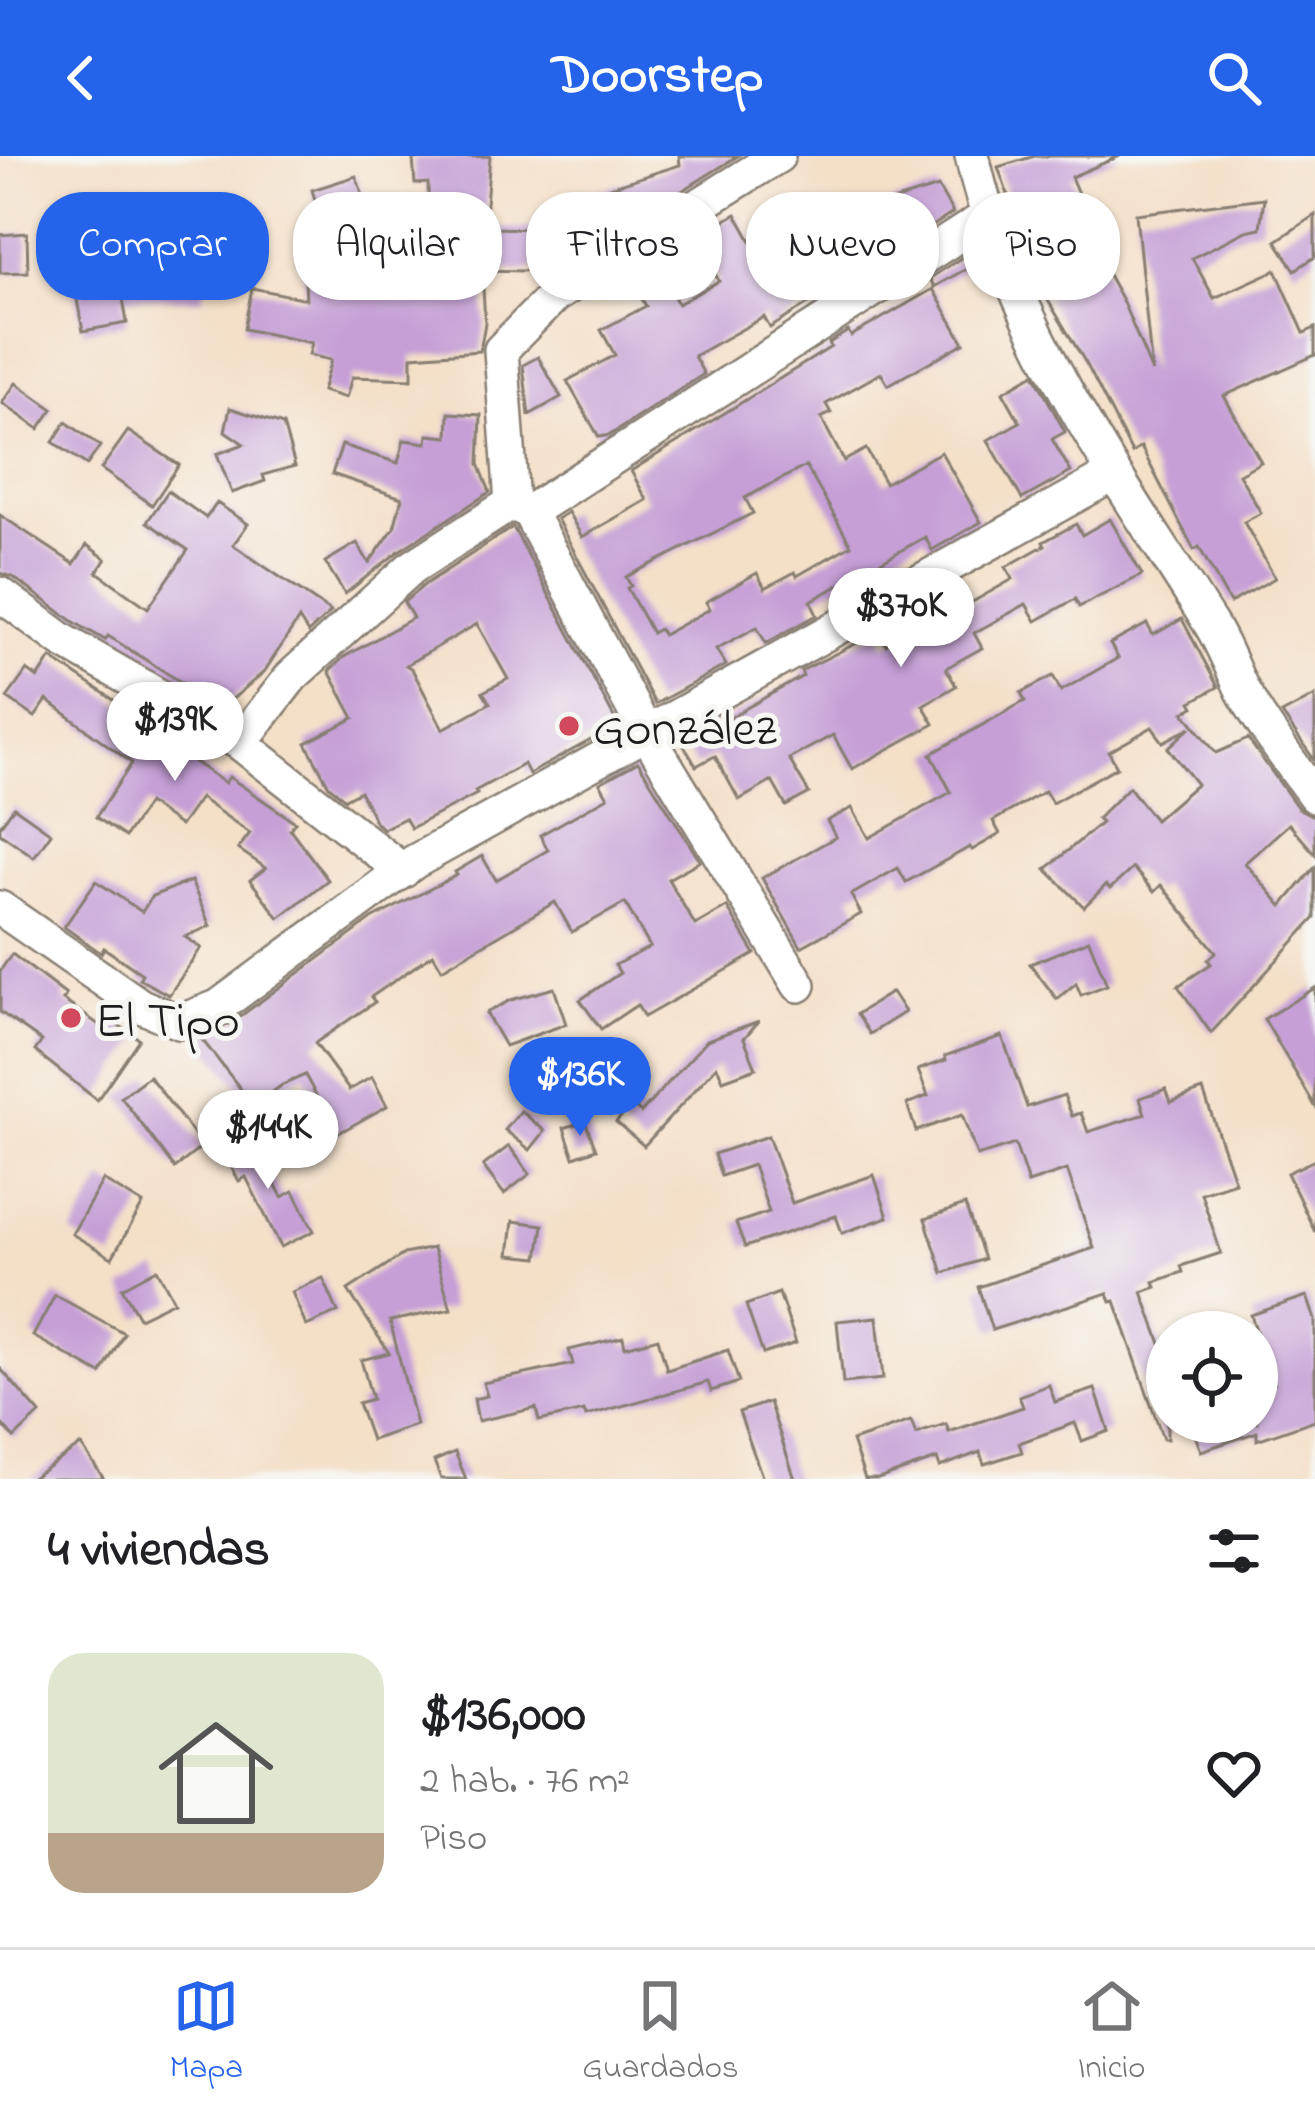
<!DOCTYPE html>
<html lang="es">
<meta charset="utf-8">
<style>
body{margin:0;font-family:"Indie Flower",sans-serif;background:#f2f2f2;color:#202124;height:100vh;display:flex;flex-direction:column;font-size:45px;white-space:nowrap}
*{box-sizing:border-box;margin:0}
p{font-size:39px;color:#757577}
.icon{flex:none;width:66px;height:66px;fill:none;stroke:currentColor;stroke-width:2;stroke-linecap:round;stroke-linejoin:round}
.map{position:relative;height:1323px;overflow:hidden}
.sheet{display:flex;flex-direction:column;background:#fff;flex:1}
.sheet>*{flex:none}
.top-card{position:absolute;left:36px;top:36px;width:1245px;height:108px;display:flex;gap:24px}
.controls{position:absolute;left:1146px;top:1155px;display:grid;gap:24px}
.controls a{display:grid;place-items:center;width:132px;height:132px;border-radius:50%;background:#fff;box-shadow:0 3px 9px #0004;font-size:60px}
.price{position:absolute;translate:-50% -102px;padding:0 27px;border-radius:42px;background:#fff;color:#222;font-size:39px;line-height:78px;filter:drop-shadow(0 3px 6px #0008)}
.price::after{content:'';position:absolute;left:50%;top:72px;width:36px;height:27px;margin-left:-18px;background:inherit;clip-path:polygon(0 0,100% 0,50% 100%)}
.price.on{background:#2563eb;color:#fff}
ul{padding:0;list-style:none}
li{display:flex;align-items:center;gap:36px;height:300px;padding:0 48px}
li span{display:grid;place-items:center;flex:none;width:336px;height:240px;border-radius:36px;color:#555}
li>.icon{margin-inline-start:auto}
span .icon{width:144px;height:144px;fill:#fffc;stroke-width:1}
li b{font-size:51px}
h2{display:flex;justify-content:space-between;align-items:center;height:144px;padding:0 48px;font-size:51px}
.chip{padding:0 42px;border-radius:48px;background:#fff;box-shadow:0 3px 9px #0004;font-size:42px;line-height:108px}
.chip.on{background:#2563eb;color:#fff}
header{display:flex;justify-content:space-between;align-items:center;height:156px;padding:0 48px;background:#2563eb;color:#fff;font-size:54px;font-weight:800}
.menu{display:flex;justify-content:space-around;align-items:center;height:168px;border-top:3px solid #e0e0e0;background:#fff;font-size:33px;color:#757577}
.menu a{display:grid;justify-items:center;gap:6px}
.menu .on{color:#2563eb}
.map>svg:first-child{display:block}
</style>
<header><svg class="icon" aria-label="back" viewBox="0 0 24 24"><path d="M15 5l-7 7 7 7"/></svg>Doorstep<svg class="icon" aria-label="search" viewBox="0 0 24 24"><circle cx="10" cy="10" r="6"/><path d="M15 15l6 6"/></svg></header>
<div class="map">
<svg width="1315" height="1323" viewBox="0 0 1315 1323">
<rect width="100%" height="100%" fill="#f6f6f2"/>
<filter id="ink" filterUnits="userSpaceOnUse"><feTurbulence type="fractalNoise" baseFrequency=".00833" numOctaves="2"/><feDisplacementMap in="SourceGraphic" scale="24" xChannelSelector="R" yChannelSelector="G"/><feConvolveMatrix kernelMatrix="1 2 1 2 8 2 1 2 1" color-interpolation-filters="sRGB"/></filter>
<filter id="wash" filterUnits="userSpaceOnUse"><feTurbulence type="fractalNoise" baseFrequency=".004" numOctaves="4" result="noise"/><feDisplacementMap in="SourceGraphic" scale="48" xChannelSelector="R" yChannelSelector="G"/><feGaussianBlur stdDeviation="2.7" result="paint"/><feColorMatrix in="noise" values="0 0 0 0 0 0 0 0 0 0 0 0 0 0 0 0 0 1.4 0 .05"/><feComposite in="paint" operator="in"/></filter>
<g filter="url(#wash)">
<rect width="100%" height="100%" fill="#f4dfc7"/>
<g id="blocks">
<g fill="#c59fd6" fill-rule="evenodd">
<path d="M490,0l-6,72 74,1 -8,-23 130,-41 -1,-9h59l-141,88 -34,11 2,4 -42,12 -41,-1 3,53 -5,28 -68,5v23l-60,-2 -6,21 -24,-7 9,-31 -22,-5 3,-12 -68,-14 8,-41 54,11 -3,-48 28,-1 -19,-60 44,-14 21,59 52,2 -1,-54 -13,1 -2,-25z"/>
<path d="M1035,0h85l-49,21 16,38 -10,4 46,83 29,70 -16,-158 128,-16 -4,30 -14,3 -54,27 22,40 62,-28 28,63 11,-5v27l-91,41 37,66 -22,12 22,39 -17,9 31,56 -45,25 -31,-56 -5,3 -53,-103 -9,6 -45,-88 -41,-68 6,-3 -24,-42 -30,-85z"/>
<path d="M938,31l15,26 -183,115 -6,-11 -70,39 10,18 -94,61 -11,2 -32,-56 48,-26 -14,-25 45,-24 -18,-32 26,-14 24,44 41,-23 -25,-43 42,-24 27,48 49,-28 -4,-7z"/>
<path d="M131,54l70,4 57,13 -8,39 -46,-11 -1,44 -80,-1 4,25 -44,8 -11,-57 18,-3 -8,-32 48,-13z"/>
<path d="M1315,59v42l-20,13 -19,-29z"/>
<path d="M27,77l1,39 -28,1v-38z"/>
<path d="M972,95l6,11 -44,25 -4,-9z"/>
<path d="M933,133l31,54 -76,42 -7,-12 -55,31 5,9 -10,5 23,43 22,-12 19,34 56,-31 40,70 -49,28 -7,-13 -114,64 6,14 -51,28 -9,-16 -41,22 10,16 -71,39 -98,-185 11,-7 14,25 65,-37 -16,-29 200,-124 -2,-4 19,-12 3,5zM806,310l45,79 -54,31 -2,-4 -30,16 -8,-15 -51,29 4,7 -47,26 -4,-6 -7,4 -25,-45 4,-2 -5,-9 127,-64 -8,-15z"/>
<path d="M538,201l23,40 -32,18 -6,-50z"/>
<path d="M1034,218l31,58 -13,7 19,33 -49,27 -34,-59 32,-18 -17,-30z"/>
<path d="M16,227l37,26 -14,20 -37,-26z"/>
<path d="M230,252l53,17 12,41 -32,9 2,6 -33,12 -15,-39 27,-10 -19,-13z"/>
<path d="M449,257l32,2 -2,49 11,28 -91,59 -54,43 -20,-32 32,-19 12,20 25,-35 8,-30 -70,-24 10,-29 56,18 6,-23 23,3 1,-8 20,2z"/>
<path d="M66,266l34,24 -13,19 -34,-23z"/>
<path d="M128,275l51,34 -27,40 -51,-36z"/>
<path d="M168,335l38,27 11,-15 31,21 -15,21 98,67 -23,21 -9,-14 -35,53 -42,36 -114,-72 -3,4 -31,-18 -61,-45 -13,-4v-58l74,49 13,-19 19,14 -9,13 51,36 40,-58 -41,-28z"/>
<path d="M1110,363l32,56 -63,32 -4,-8 -39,22 -10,-17 -52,29 8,15 -36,20 10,18 -33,19 11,19 -82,45 -19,-34 -44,24 20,34 -23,13 -14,-25 -33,19 -24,-44 -19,10 -13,-22 120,-68 -2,-5 78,-39 7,13 70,-44 4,8 53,-30 -7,-12 39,-22 -2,-3 33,-18 6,11z"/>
<path d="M513,371l105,198 -89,49 -5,-10 -49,27 2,3 -66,34 -6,-10 -22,11 -7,-6 -16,-32 -15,8 -16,-13 -23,-43 48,-25 -25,-47 15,-14 69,-39 -9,-16 20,-17zM477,468l31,55 -25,13 7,11 -47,26 -31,-60 -6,-4z"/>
<path d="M1182,463l36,68 -27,15 3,5 -10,5 32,41 32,-14 50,69 17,9v37l-26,-30 -44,39 37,43 33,-39v51l-104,115 -33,-47 33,-22 -3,-4 8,-8 -55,-67 -7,7 -21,-24 -23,21 -4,-4 -22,22 -38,-38 55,-46 -4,-4 32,-32 26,33 42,-36 -29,-36 23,-21 -28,15 -11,-15 -43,25 8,15 -65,36 -7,-12 -52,30 7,13 -28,16 -2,-3 -64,35 -8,-14 -47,27 10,19 -60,33 -39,-69 74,-41 -9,-16 25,-13 17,30 82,-46 -20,-38 94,-53 -4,-8 32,-17 8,15 57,-33 -8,-14 37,-20 6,11z"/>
<path d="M51,502l133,89 -4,5 45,31 4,-6 66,45 -5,7 38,51 -49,38 -29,-38 16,-12 -28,-19 12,-16 -50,-35 -20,28 -32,-23 -23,34 -29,-20 36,-54 -85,-63 -12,17 -28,-19 20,-28 11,8z"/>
<path d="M1315,540v65l-33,-47z"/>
<path d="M638,606l62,99 -32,18 27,46 32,-18 28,47 -111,63 -7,-12 -36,24 -21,-29 40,-27 -5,-8 35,-18 -25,-44 -53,29 -17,-30 -113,67 -9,-15 -62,43 4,5 -60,41 34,47 23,-13 15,29 -50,28 -32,-59 -23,10 -28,21 -54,-69 30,-13 142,-105 85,-44 -2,-3 27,-16 14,24 52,-30 -8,-15 68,-38 -8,-14z"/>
<path d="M14,651l37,26 -17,24 -34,-24v-7z"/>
<path d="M96,725l46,31 10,-16 39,-15 19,45 -25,11 16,11 -32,47 -30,-16 3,-5 -38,-26 -3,5 -37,-26z"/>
<path d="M1089,784l18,45 -26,10 -5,-12 -19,16 -27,-35z"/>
<path d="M12,798l54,41 -3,5 39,27 6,-9 31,21 -42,61 -62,-49 7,-10 -42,-29v-41z"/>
<path d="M554,832l12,36 -61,22 -19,-33 25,-13z"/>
<path d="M1315,832v118l-51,-87z"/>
<path d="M892,836l13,20 -35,22 -13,-20z"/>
<path d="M759,865l-15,17 12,30 -33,12 -6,-14 -73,80 -28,-24 16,-17 9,8 66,-73z"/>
<path d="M1002,880l25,71 37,-12 8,21 9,-3 7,19 57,-18 -5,-16 26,-9 5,13 32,-12 32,92 -34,11 20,60 -40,13 2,6 -29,10 2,5 -14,5 25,68v79h-4l-48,-138 -4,1 -3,-9 -116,37 -14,-43 116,-39 -27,-78 -39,13 -13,-39 -38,12 -15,-41 -46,16 -9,-27 21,-8 -10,-26 28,-10 -1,-4z"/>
<path d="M149,920l54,70 -28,22 -54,-71z"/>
<path d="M521,955l24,20 -15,19 -25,-20z"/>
<path d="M585,965l11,28 -22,8 -10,-29z"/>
<path d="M249,977l33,64 12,-6 20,40 -33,16 -35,-70 -7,4 -18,-33z"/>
<path d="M768,980l24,67 82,-28 14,42 -46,16 -6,-17 -91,31 -9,-24 33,-11 -16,-47 -32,11 -7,-22z"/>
<path d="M509,990l21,28 -26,20 -21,-28z"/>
<path d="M1315,1004v72l-28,-59z"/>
<path d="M103,1024l40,24 -31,54 -40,-24z"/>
<path d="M965,1049l19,54 -41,14 -18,-54z"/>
<path d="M513,1065l30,4 -5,33 -29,-3z"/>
<path d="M433,1092l18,61 -61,12 26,104 -45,15 -13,-37 14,-4 -11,-39 28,-7 -41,-63 56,-36z"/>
<path d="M157,1113l17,32 -35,17 -17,-30z"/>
<path d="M323,1122l15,34 -32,14 -14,-34z"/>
<path d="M779,1137l17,50 -33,11 -17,-49z"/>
<path d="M55,1139l69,38 -23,41 -68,-38z"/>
<path d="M1307,1140l8,24v100l-58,20v-8l-56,19 -11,-29h67v-33l17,-6 -23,-68z"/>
<path d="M877,1161l6,62 -40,4 -6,-62z"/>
<path d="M623,1181l2,10 33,-9 9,32 61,-20 11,32 -28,9 -3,-9 -122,34 -2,-5 -45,10 -3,-13 -58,13 -4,-22 13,-3 -4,-13 90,-19 -4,-14z"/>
<path d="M0,1212l40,46 -26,24 -14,-16z"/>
<path d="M1049,1229l6,17 40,-13 14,42 -27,10 -7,-18 -56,20 3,9 -38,12 -4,-12 -40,15 -3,-8 -59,20h-13l-13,-38 59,-20 5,13 30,-10 3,8 74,-25 -4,-11z"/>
<path d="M769,1246l26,77h-32l-24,-67z"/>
<path d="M81,1289l23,34h-74z"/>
<path d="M455,1296l11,27h-25l-7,-18z"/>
</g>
</g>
</g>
<g filter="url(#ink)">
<use href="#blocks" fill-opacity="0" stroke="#887e72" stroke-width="3"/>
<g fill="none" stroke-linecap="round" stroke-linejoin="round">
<defs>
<g id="minor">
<path d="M972,0c39,174 145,320 239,469 13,21 21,44 32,66 21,37 47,71 72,105"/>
<path d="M512,347l-11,-153 53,-54 224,-140"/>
<path d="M529,356l118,222 152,251"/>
<path d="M0,438l62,46 178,103"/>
<path d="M403,715l-163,-128 52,-67 119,-108 101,-65 17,9 457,-295"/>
<path d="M0,752l141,98 38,16 39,-15 196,-145 700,-388"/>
</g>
</defs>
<use href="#minor" stroke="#887e72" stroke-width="38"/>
<use href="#minor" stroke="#fff" stroke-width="33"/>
</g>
</g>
<g fill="#d1495b" stroke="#f6f6f2" stroke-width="4.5">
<circle cx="569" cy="570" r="12"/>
<circle cx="71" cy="862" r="12"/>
</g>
<g text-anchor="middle" stroke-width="10" stroke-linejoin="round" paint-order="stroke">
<g font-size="51" fill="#1c1c1c" stroke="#f6f6f2" text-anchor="start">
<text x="593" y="588">González</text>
<text x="95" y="880">El Tipo</text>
</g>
</g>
</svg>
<div class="controls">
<a><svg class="icon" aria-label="locate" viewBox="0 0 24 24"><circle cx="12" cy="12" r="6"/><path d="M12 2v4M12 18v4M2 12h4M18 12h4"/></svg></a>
</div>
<b class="price" style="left:901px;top:514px">$370K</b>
<b class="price" style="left:175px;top:628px">$139K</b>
<b class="price on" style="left:580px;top:983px">$136K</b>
<b class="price" style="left:268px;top:1036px">$144K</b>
<div class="top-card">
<a class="chip on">Comprar</a>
<a class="chip">Alquilar</a>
<a class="chip">Filtros</a>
<a class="chip">Nuevo</a>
<a class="chip">Piso</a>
</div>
</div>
<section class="sheet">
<h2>4 viviendas<svg class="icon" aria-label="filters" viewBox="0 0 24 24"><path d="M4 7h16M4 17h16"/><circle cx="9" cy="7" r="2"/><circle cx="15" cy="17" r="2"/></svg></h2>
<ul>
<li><span style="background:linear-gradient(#dfe7d0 75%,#b9a48a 0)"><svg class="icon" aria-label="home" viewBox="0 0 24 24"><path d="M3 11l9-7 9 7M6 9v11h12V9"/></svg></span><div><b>$136,000</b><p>2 hab. · 76 m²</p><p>Piso</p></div><svg class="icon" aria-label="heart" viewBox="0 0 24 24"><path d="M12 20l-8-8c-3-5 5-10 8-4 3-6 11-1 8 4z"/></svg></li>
</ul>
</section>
<nav class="menu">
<a class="on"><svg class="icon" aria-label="map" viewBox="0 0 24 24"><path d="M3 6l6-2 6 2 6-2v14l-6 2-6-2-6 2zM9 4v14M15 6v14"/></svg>Mapa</a>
<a><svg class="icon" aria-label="saved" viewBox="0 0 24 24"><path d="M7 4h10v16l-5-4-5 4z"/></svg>Guardados</a>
<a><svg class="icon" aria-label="home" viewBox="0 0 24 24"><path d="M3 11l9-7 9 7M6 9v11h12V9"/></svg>Inicio</a>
</nav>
